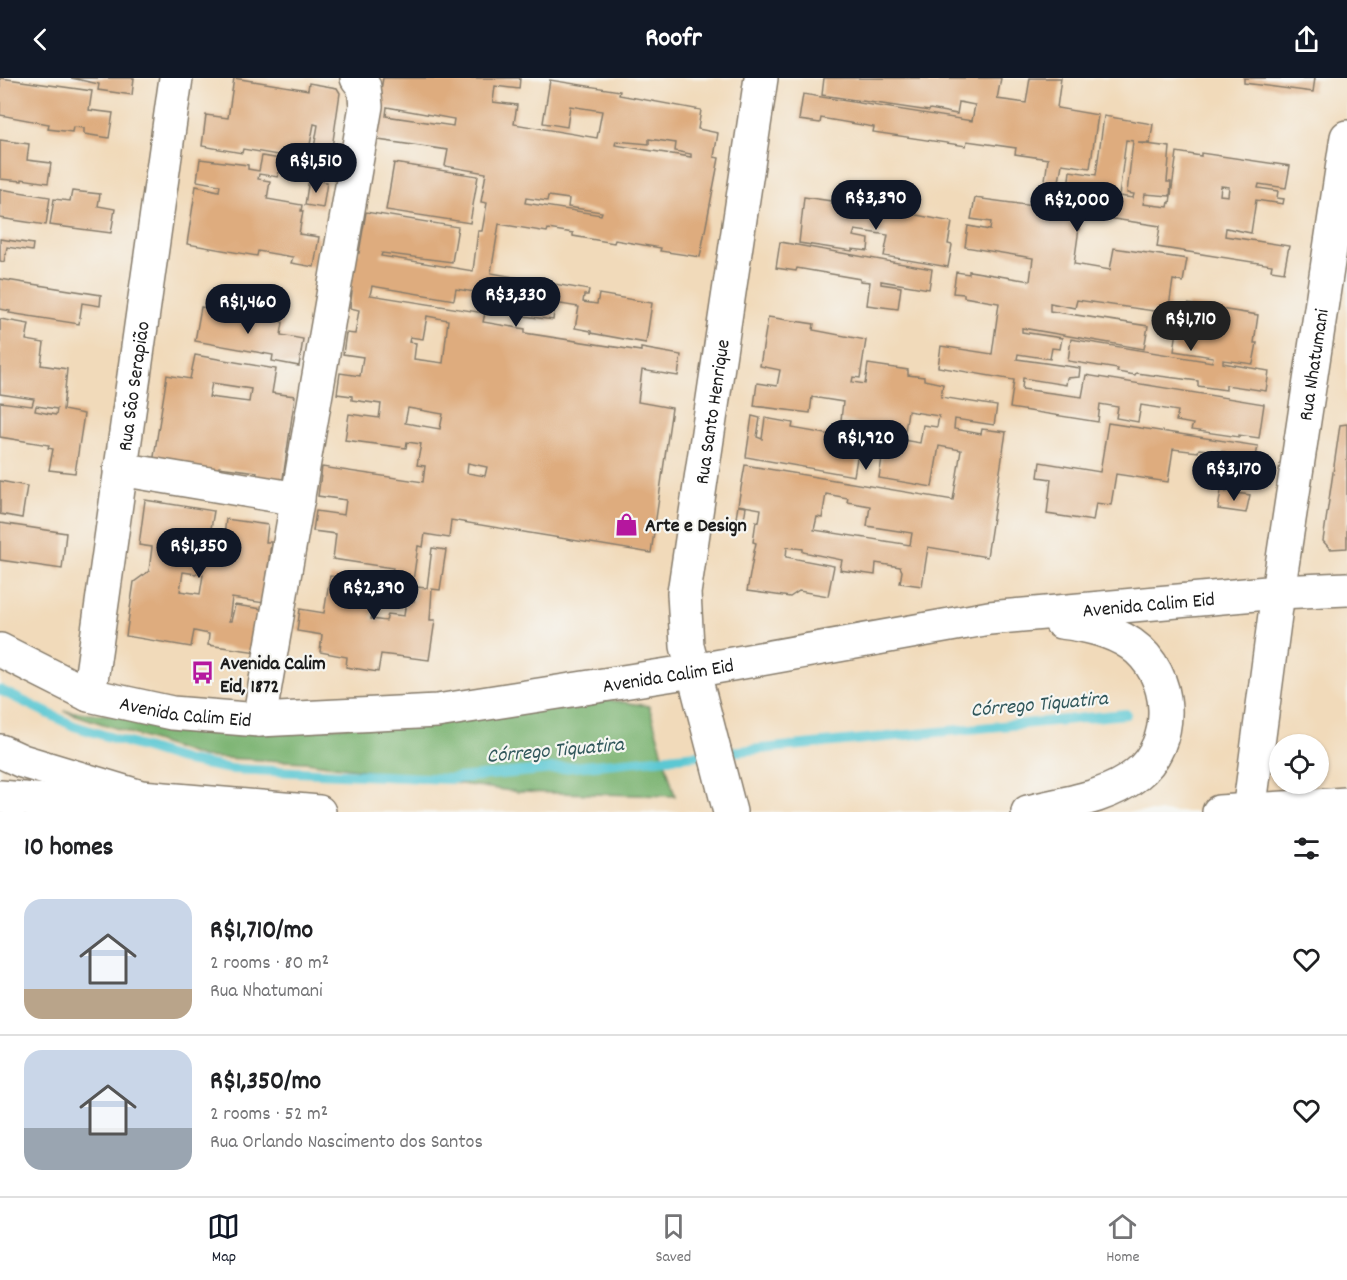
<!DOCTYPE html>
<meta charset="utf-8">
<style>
body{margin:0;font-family:Dekko,sans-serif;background:#f6f6f6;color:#202124;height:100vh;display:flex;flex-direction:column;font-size:22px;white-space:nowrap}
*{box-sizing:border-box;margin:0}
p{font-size:20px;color:#757577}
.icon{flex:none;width:33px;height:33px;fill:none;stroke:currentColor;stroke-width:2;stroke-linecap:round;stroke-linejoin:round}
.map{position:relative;height:734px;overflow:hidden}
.details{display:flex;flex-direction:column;background:#fff;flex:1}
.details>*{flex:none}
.fabs{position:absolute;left:1269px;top:656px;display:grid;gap:12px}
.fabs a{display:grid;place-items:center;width:60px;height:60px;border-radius:50%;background:#fff;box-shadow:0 2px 4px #0004;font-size:30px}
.price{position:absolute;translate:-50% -51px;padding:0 14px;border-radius:21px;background:#111827;color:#fff;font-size:20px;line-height:39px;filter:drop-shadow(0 2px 3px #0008)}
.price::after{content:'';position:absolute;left:50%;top:36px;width:18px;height:14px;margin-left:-9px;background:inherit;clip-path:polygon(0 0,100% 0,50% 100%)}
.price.selected{background:#222;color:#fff}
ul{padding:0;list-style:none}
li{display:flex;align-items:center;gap:18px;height:150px;padding:0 24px}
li+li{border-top:2px solid #e0e0e0}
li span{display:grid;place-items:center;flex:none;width:168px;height:120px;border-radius:18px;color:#555}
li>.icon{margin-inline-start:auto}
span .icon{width:72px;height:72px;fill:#fffc;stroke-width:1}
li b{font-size:26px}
h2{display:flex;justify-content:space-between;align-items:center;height:72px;padding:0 24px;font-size:26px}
header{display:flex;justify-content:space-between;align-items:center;height:78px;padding:0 24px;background:#111827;color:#fff;font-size:27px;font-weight:800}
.menu{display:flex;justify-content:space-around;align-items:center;height:84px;border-top:2px solid #e0e0e0;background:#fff;font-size:16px;color:#757577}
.menu a{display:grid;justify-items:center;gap:3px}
.menu .selected{color:#111827}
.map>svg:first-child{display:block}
</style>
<header><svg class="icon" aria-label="back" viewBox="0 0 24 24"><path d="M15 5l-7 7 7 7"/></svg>Roofr<svg class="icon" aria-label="share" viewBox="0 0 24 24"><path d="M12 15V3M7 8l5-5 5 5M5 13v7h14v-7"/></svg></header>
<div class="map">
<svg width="1347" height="734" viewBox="0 0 1347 734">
<rect width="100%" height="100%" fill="#f6f6f2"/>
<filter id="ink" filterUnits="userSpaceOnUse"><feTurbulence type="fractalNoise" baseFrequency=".0167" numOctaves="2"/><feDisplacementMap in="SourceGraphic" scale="12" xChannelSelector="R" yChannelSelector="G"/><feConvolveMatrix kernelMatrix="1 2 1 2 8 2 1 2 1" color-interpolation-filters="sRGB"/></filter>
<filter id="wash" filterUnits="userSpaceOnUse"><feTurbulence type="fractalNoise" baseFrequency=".008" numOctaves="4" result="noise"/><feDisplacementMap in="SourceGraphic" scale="24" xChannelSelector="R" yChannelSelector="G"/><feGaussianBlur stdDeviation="1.35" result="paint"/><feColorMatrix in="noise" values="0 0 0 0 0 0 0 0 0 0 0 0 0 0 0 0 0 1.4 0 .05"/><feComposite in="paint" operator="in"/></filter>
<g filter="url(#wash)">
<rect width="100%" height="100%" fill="#f1daba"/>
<path fill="#79b270" stroke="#4a6746" stroke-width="1.5" d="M589,619l60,9 26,90 -157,-4 -211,-30 -105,-5 -138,-46 241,20z"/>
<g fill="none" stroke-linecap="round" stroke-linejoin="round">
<path stroke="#5bc8d3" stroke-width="10" d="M0,612l74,36 113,35 44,8 217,10 678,-65"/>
</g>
<g id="blocks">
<g fill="#deac7e" fill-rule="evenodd">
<path d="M0,0l92,13 -3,19 24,3 -4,25 -25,-4v-6l-11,-1 -1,5 -24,-3 1,-5 -49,-9z"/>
<path d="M71,0h63l-2,17 -34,-5 1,-6z"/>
<path d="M234,0l74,12 1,-7 28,5 3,5 -11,75 -18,-3 7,-40 -4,-1 -7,36 -64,-11 -1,4 -40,-7 4,-31 22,3z"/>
<path d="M383,0h137l-1,11 -24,-3 -2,16 24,3 -3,19 83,14 5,-27 -32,-5 -3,21 -24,-4 7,-43 70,11 -1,4 82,15 -3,19 20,4 -4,24 5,1 -19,99 -40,-6 1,-3 -46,-8 -1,3 -41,-7v-3l-25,-4 -1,3 -48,-8 -8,49 98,17 -1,5h-4l-1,7 14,2 2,-10 53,9 -6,40 -55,-10v-2l-16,-3 4,-21 -24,-4 -2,17 -36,-5 1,-5 -32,-4 2,-12 -32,-5 -2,11 -82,-14 -2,9 115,18 -2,9 42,7v4l116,18v-3l40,7 -3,21 -36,-6 -4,32 34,6 -21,145 -200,-33 -2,18 -24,-4 -2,13 -5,-1 -5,35 -22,-3 2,-10 -60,-9 3,-25 -23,-3 3,-20 28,4 2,-15 -28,-4 4,-29 101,15 2,-16 -8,-1 4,-21 -14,-2 -1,6 -61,-8 4,-26 30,4 2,-14 -29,-4v-4l-15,-2 3,-21 20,3 3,-19 -20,-3 3,-21 9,1 4,-24 -9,-2 2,-16h-2l6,-40 3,1 7,-41 92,15 -6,35 -70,-9 -1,3 92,15 5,-40h4l5,-28 -6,-1 5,-29 -41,-7 3,-16 -70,-10 -5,-3zM387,29l67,12 -1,7 -67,-10zM649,61l27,4 -1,8 16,3v3l-76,-12 1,-4 33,3zM548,118l21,3 -1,8 34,5 -1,3 -76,-12 1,-5 21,3zM427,238l21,4 -5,43 -29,-4 2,-16 -7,-1 1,-5 13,2zM408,330l35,6 -3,15 -35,-6zM468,385l19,4 -2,9 -18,-3z"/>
<path d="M824,0h177l-4,21 29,4 4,-25h31l-4,30 41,7 -8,53 -28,-4 -4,23 10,1 2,-17 26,4 8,-59 49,8 -3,19h-12l32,4 -3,35h4l-1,14 -25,-2 -2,10 25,3 1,-5 1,1 7,-51 24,4v-3l89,13 -4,22 -27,-4 -1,4 20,3 -1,7 7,1 -1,5 -27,-4 -5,33 -25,-5 -1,8 64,10 -5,26 -13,-2 1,-5 -115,-18 3,-21 -79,-12 -7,50 36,6 4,-22 73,11 -4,23 -10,-2 -5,33 -91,-13 -2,8 -25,-5v8l98,15 -4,23 -122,-21v4l40,6 -2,11 -8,-1 -2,11 -32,-5 -1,5 63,9 -1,9 -12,1 -1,7 -43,-7 -1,11 60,8 4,-22 178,29 -5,34 -20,-3v2l-48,-7 2,-6 -17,-3 2,-10 -37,-6 -3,17 -22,-4 2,-11 -18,-3 -2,18 -88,-14 4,-28 -76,-13 3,-21 51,8 7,-51 -35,-6v-3l-11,-1 3,-21 13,2v-3l61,10 3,-23 -68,-11 3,-21 22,4 1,-8 -20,-3 4,-21 66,9 7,-48 -33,-5 1,-6 -49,-7 -1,5 -93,-14 1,-5 -53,-9 -1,5 -21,-3 4,-26 169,27 3,-16 -16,-3 -2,12 -27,-5 -1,2 -107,-16zM1126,62l7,1 -6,52 7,1 -1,4 -14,-2zM1221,108l8,1 -1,9 -8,-1zM1075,111l19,3v4l-20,-3z"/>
<path d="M1244,0h71l-2,14 -69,-9z"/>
<path d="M0,62l29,4 -2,16 24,3 -3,20 -26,-4v2l-22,-2z"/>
<path d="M262,78l19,3 -3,18 -19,-3 -1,5 12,2 -3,18 35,6 -1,6h2l-4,23 20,3 -5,30 -23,-4 2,-6 -35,-6 -1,5 -70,-12 9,-58 23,5 1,-6 -23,-4 3,-22 48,6v4l11,2z"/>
<path d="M394,85l84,13 -8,47 -84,-13z"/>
<path d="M309,101l18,3 -4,26 -18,-3z"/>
<path d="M0,111l50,8 -4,28 -46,-7z"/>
<path d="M72,113l28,3 -2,12 17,3 -4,24 -61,-8 4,-26 16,2z"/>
<path d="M804,119l27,4v2l55,9v-3l66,13 -4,22 4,1 -4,22 -64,-11 4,-21 -33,-5 -2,6 16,3 -1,12 -16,-2v2l-53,-8z"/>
<path d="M0,161l33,5 -1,7 -25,-4 -3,15 -4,-1z"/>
<path d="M780,164l152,27 -3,20 -48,-8v3l20,3 -3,22 -31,-4 3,-23 -10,-1v-2l-63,-11 -1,3 -20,-3z"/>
<path d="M0,201l101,16 -1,11 -18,-3 -3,21 -70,-11 1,-2 -10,-2z"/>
<path d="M1188,226l70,11 -4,28h3l-4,21 -30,-4v3l46,8 -3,20 -40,-6v5l-28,-4v-5l-62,-8 -1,2 -18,-3 1,-3 -50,-8 3,-22 141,23 1,-5 -39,-6 3,-20 7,1z"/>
<path d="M201,229l82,15 -2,13 22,4 -4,27 -27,-5 1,-6 -78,-14z"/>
<path d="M768,239l46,7 -1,6 53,10 -6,38 -7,-1 -1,5 13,2 3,-20 40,6v5l16,2v3l19,4 -2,13 56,9 -3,19 -39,-6 -1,10 27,5 1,-5 24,3 -19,125 -59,-10 -6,39 -22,-3 2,-12 -2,-4 -24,-4 -1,12 -35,-5 2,-10 -39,-8v-3l-16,-2 -1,10 48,9 -6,30 -29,-5 -9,6 -43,-6 7,-39 2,-9 -3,-1 3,-21 3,1 2,-13 -23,-4 7,-40 208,35 8,-50 -22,-4 -7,41 -53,-9 6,-41 35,6 3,-18 14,2 2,-11 -31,-5 -3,20 -64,-11 2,-18 -31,-5 -2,16 -56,-7 3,-23 20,3 3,-16 -20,-4zM826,416l22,4 -1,4 23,4 -3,20 45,7 -2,12 -96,-15 3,-13 5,1z"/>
<path d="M0,241l29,5 -3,16 18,3 -3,22 26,4 -4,41 21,4 -9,59 -26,-3 4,-21 -5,-1 1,-3 -49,-8v-35l32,4 2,-7 -34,-5zM36,328l21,3 -1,6 -21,-4z"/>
<path d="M195,277l81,14 -4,24 23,3 -13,89 -26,-4 1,-9 -38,-5 -1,7 -65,-11 14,-88 23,4zM212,305l39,6 -2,13 -40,-5z"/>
<path d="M752,338l8,2 -3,19 5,2 3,-21 28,5 -1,5 68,12 -6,36 -108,-19z"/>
<path d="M1108,345l150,23 -5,26 -30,-4 2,-16 -26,-3 -1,3 -25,-3 -5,33 -52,-8 -5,31 -15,-2 -3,18 -46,-7 4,-35 -13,-2 2,-15 60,10z"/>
<path d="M1347,346v124l-17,1 -7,-8 17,-116z"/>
<path d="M0,403l27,5 -5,32 -22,-4z"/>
<path d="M1221,413l29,4 -4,18 -28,-4z"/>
<path d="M145,422l69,11 -4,23 14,2 2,-17 42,6 -2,17h5l-7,61 -32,-5 -3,23h2l4,-16 27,4 -5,43 -49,-7 1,-11 -15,-3 -3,16 -65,-11 8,-54 15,-11 3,-24 -13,-2zM183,494l20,3 -3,19 -20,-3z"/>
<path d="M738,428l8,1 -2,12 -8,-1z"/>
<path d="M0,445l66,10 -4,36 -62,-9z"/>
<path d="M432,470l14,2 -6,40 -8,-1 -2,31h5l-6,40 -48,-6 -3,18 -32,-5 1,-10 -27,-5 2,-17 -25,-4 3,-22 24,4 6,-37 63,7 -2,13 -15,-3 -5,26 15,2 2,-7 16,2 2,-16 8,1 2,-14 11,1z"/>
</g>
</g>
</g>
<g filter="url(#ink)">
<use href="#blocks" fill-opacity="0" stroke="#867b6b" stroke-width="1.5"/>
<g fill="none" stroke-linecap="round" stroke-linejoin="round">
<defs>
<g id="minor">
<path d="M120,391l178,30"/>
<path id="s1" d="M1278,514l69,-455"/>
<path id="s2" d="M89,617l87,-617"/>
<path d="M259,642l107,-614 -2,-19 -7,-9"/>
<path id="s3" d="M730,734l-43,-166 -3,-53 77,-515"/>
</g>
<g id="tertiary">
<path d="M0,719l46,4 90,-4"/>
<path d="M1249,734l29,-220"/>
</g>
<g id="primary">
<path id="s4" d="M0,572l89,45 83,18 87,7 178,-9 256,-40 296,-53 289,-26 69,-3"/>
<path d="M0,673l22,10 119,36 178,15"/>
<path d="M1028,734c35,-9 78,-13 108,-37 41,-32 38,-101 -5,-131 -21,-14 -45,-19 -70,-22"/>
<path d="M1219,734l128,-8"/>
</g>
</defs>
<use href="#minor" stroke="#867b6b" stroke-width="36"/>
<use href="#tertiary" stroke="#867b6b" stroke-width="36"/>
<use href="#primary" stroke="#867b6b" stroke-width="36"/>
<use href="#minor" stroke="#fff" stroke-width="33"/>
<use href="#tertiary" stroke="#fff" stroke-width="33"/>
<use href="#primary" stroke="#fff" stroke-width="33"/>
</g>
</g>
<defs>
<symbol id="shop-bare" viewBox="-9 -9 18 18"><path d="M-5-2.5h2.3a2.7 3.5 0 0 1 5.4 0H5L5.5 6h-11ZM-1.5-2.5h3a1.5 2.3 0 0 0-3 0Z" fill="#b5179e" stroke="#f6f6f2" stroke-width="2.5" paint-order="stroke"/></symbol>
<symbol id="bus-bare" viewBox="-9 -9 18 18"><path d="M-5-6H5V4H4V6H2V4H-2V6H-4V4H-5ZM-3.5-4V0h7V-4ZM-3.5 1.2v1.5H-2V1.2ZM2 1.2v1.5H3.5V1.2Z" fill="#b5179e" stroke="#f6f6f2" stroke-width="2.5" paint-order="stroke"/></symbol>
</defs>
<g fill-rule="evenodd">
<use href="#shop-bare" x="610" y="430" width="33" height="33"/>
<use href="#bus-bare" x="186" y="578" width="33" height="33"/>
</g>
<g text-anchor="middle" stroke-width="4.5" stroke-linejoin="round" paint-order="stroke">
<g font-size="20" fill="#1c1c1c" stroke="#f6f6f2">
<text dy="7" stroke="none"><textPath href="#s1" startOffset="230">Rua Nhatumani</textPath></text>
<text dy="7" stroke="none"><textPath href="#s2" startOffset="312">Rua São Serapião</textPath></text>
<text dy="7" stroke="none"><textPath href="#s3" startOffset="408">Rua Santo Henrique</textPath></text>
<text dy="7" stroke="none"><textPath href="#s4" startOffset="1170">Avenida Calim Eid</textPath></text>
<text dy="7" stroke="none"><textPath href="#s4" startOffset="684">Avenida Calim Eid</textPath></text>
<text dy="7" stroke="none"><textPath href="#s4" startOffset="198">Avenida Calim Eid</textPath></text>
</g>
<g font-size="20" font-weight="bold" fill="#1c1c1c" stroke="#f6f6f2" text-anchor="start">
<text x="645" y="453">Arte e Design</text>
<text x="220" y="591">Avenida Calim<tspan x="220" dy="23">Eid, 1872</tspan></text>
</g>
<g font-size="21" font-style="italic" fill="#32585c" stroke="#f6f6f2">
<text transform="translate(1039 625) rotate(-5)" y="7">Córrego Tiquatira</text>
<text transform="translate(555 671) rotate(-5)" y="7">Córrego Tiquatira</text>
</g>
</g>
</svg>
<div class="fabs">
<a><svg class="icon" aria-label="locate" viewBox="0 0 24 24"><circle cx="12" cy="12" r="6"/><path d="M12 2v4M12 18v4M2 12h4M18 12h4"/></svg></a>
</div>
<b class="price" style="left:316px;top:116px">R$1,510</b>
<b class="price" style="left:876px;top:153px">R$3,390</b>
<b class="price" style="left:1077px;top:155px">R$2,000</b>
<b class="price" style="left:516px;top:250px">R$3,330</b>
<b class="price" style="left:248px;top:257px">R$1,460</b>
<b class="price selected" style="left:1191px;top:274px">R$1,710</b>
<b class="price" style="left:866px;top:393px">R$1,920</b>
<b class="price" style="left:1234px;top:424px">R$3,170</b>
<b class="price" style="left:199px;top:501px">R$1,350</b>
<b class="price" style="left:374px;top:543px">R$2,390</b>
</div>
<section class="details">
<h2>10 homes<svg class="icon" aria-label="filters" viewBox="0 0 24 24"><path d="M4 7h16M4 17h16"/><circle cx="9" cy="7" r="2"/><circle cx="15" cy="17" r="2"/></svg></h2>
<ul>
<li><span style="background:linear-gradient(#c9d6e8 75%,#b9a48a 0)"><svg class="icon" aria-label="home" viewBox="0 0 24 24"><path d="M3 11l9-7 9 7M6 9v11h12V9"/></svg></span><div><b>R$1,710/mo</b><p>2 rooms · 80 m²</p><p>Rua Nhatumani</p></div><svg class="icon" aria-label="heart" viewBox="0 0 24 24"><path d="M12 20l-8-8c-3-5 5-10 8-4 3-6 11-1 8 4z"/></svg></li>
<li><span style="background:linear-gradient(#c9d6e8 65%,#9aa5b1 0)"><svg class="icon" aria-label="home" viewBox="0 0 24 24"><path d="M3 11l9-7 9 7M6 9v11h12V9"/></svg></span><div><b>R$1,350/mo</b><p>2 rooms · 52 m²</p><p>Rua Orlando Nascimento dos Santos</p></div><svg class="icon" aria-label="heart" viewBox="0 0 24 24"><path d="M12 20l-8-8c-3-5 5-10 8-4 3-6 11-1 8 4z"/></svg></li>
</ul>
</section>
<nav class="menu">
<a class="selected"><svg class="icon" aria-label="map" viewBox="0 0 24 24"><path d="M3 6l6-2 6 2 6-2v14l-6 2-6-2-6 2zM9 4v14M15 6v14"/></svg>Map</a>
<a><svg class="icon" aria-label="saved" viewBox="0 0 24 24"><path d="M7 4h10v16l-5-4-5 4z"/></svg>Saved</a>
<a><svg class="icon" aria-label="home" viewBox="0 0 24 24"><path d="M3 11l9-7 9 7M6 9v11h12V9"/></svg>Home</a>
</nav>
